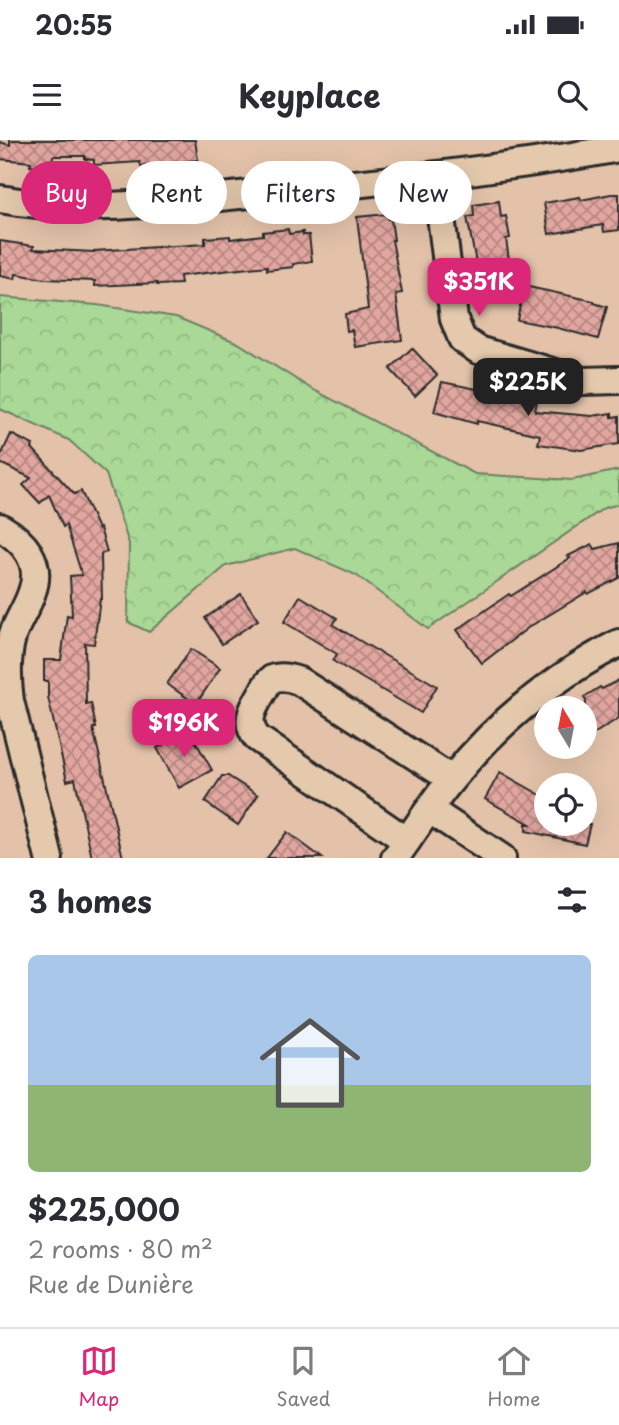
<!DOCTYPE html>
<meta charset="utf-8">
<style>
body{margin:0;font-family:"Playpen Sans",sans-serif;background:#f7f7f7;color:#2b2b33;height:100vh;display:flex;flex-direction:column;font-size:26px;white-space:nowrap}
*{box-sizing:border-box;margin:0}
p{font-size:23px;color:#7c7c81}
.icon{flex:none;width:38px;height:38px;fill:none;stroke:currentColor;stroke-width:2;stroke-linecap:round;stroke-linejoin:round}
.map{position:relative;height:718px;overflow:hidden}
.details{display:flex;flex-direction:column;background:#fff;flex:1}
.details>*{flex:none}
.hud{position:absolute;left:21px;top:21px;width:578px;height:63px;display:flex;gap:14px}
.needle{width:46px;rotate:350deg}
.controls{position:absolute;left:534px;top:556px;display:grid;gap:14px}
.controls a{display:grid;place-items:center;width:63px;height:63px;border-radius:50%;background:#fff;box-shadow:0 7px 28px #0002;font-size:35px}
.price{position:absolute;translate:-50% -60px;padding:0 16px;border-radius:14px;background:#db2777;color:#fff;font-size:23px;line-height:46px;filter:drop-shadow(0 2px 4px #0008)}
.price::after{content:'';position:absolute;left:50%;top:42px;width:21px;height:16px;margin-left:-10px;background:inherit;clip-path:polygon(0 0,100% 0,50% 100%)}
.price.selected{background:#222;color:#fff}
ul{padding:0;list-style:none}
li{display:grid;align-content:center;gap:14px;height:371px;padding:0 28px}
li+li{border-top:2px solid #e1e1e2}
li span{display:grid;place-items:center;height:217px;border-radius:10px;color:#555}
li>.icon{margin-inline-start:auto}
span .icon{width:126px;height:126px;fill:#fffc;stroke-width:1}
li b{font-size:30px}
h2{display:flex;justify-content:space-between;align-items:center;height:84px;padding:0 28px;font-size:30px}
.chip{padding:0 24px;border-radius:32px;background:#fff;box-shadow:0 7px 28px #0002;font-size:24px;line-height:63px}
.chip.selected{background:#db2777;color:#fff}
.status{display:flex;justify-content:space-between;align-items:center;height:49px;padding:0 35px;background:#fff;direction:ltr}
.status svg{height:19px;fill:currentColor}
header{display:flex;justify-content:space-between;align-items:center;height:91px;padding:0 28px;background:#fff;font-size:32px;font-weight:700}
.tabs{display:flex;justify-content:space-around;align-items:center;height:98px;border-top:2px solid #e1e1e2;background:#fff;font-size:19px;color:#7c7c81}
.tabs a{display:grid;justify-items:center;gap:4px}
.tabs .selected{color:#db2777}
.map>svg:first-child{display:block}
</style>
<div class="status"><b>20:55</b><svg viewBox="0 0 49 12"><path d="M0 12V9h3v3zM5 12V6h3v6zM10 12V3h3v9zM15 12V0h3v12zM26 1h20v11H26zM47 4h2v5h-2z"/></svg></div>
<header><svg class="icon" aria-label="menu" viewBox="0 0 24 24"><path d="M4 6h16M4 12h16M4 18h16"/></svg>Keyplace<svg class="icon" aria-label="search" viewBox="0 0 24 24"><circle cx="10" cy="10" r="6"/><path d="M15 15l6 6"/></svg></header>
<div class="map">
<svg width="619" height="718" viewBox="0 0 619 718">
<defs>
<pattern id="forest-crowns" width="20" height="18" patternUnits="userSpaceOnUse" patternTransform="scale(1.75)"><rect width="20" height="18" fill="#aad897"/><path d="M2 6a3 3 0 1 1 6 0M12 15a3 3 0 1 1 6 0" fill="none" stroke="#92ba82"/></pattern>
<pattern id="building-cross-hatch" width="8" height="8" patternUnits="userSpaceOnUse" patternTransform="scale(1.75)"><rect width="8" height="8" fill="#e1a69f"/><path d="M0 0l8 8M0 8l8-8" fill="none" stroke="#b78782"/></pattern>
</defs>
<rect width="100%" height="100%" fill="#e3c2a9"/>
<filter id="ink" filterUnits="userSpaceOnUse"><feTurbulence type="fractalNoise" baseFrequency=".0143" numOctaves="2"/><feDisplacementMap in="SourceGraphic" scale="14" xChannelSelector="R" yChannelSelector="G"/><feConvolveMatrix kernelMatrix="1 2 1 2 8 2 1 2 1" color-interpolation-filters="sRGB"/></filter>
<g filter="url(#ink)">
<path fill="url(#forest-crowns)" stroke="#6a8261" stroke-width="2" d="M0,157l97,8 79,12 62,26 72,45 165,86 97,6 47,-10v34l-15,4 -176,121 -72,-54 -61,-27 -69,18 -77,66 -21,-10 1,-78 -23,-70 -37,-34 -69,-31z"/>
<g fill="url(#building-cross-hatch)" stroke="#2b2b2b" stroke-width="2">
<path d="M10,0h185l3,20 -57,6 -1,-4 -46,3v-5l-9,-1v-3h-32l-1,12 -22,-2 1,-4 -31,-3v-17l10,3z"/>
<path d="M611,54h8v36l-15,2 -1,-7 -54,9 -5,-31 36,-6 1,3z"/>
<path d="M499,61l2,16 5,-1 4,22 -4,1 5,34 -32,5 -12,-61 7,-1 -1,-11z"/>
<path d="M387,74l1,5h3l3,21h-2l10,53 -6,1 6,46 -47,7 -3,-17 -5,1 -2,-17 23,-5 -11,-92z"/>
<path d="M288,89l1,5 14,-2v3h6l3,26 -19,3v3l-26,3v-4l-87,10 1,8 -24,1v-2l-62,3v-5l-51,-2 -28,-5 -1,5 -15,-3v-35l34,5 -1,3 61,3v-1l111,-7v-6l25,-2v3l33,-4v-3z"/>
<path d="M524,146l70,15v2l13,4 -9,32 -40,-11 -41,-8z"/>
<path d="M412,208l25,27 -22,21 -25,-27z"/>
<path d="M442,242l95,19 -2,10 57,5 20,-3v4l7,-1v28l-38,6 -43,-6 2,-9 -63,-14v3l-43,-12z"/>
<path d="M11,294l22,11 -1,3 42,46 7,-3 17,38 2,-1 7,24 -6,2 1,45h-2l-6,45 -9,-1 1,61 5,-1 5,25h-3l30,130h-31l-17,-79 -8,2 -19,-84v-16h-4v-21h17l6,-45 5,1 -2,-40 12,-1 -16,-50 -3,2 -14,-32 -9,8 -17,-18 8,-7 -31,-15v-5z"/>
<path d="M619,403v35l-31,16 -1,-2 -58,35 -47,36 -25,-33 52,-36 2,2 59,-38 -2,-2 24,-12 3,5z"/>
<path d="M241,454l17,26 -36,24 -17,-26z"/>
<path d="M300,456l37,22 -4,7 104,61 -16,27 -88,-52 4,-7 -53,-32z"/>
<path d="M191,509l29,19 -24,36 -29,-20z"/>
<path d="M619,540v38l-35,22 2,-39 -2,-4 16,-10 2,2z"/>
<path d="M189,590l23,40 -33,18 -22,-40z"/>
<path d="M500,632l46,26v26h44l-5,20 -59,-13v-7h4l-45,-25z"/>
<path d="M222,636h6l30,19 -20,30 -33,-23z"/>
<path d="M287,692l35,26h-55z"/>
</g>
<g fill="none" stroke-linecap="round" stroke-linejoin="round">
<defs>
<g id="minor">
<path d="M436,37l18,142 8,20 16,11 105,31 36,-1"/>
<path d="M0,59c86,16 174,2 260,-6 120,-11 240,-23 359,-45"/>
<path d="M0,387c24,14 43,35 32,65 -5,16 -15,29 -20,45 -6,22 -5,42 -2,64l39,157"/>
<path d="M430,670l72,48"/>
<path d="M407,701l-150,-103c-13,-16 -4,-30 5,-45 3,-5 5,-11 10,-14 9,-4 19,-1 27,2l152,98"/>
<path d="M395,718c19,-26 36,-54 57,-79 45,-56 103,-103 167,-136"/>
</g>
</defs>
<use href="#minor" stroke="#2b2b2b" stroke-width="32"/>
<use href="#minor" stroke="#e4c9ac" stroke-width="26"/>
</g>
</g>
</svg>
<div class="controls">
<a><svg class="needle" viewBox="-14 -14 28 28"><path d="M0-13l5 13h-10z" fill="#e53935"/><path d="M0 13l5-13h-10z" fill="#7c7c81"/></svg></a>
<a><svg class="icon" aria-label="locate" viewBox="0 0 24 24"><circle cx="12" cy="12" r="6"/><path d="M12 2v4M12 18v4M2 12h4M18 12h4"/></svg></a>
</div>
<b class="price" style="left:479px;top:178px">$351K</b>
<b class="price selected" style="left:528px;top:278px">$225K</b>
<b class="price" style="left:184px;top:619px">$196K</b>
<div class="hud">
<a class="chip selected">Buy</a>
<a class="chip">Rent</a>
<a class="chip">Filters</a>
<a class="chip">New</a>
</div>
</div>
<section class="details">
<h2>3 homes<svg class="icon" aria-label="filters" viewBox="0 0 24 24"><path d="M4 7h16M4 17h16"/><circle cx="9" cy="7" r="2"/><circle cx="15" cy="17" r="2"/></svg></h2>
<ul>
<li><span style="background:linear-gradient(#a9c7e8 60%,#8fb573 0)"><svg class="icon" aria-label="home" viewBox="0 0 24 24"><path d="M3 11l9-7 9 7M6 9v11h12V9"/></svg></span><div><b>$225,000</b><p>2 rooms · 80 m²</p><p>Rue de Dunière</p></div></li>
</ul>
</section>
<nav class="tabs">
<a class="selected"><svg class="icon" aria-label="map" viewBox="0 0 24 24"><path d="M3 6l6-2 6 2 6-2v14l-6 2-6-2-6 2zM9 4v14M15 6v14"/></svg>Map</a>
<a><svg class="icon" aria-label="saved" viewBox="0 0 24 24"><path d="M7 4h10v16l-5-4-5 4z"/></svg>Saved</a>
<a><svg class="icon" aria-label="home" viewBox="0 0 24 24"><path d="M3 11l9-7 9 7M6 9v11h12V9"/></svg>Home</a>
</nav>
